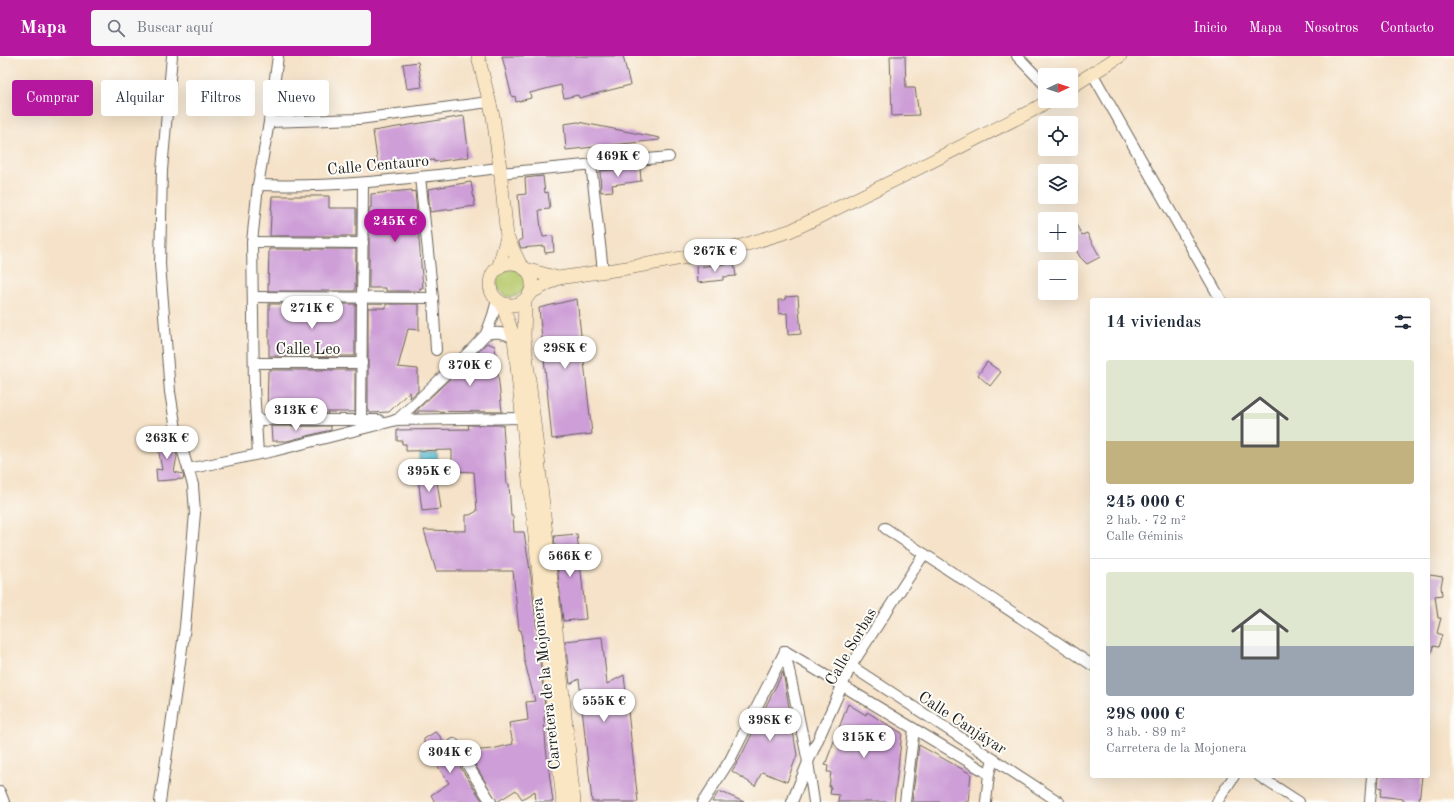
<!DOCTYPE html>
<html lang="es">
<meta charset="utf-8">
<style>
body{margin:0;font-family:"Old Standard TT",serif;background:#f6f6f7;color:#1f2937;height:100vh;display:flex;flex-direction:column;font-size:15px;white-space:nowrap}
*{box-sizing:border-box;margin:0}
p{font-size:13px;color:#747a83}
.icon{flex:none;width:22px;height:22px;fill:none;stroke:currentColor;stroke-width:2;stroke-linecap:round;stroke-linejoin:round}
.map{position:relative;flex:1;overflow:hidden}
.sheet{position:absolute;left:1090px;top:242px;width:340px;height:480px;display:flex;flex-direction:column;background:#fff;border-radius:4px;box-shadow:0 4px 16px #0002}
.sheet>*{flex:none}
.top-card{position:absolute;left:12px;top:24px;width:380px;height:36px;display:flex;gap:8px}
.needle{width:26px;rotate:86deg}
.controls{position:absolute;left:1038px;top:12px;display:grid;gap:8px}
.controls a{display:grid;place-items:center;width:40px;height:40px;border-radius:4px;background:#fff;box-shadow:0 4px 16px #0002;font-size:20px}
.price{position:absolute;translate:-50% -34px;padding:0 9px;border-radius:14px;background:#fff;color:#222;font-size:13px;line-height:26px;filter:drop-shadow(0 1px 2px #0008)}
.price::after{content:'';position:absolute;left:50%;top:24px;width:12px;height:9px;margin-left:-6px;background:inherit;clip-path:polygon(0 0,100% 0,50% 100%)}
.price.on{background:#b5179e;color:#fff}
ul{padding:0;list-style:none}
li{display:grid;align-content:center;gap:8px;height:212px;padding:0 16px}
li+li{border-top:1px solid #e0e1e3}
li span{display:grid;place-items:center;height:124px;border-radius:4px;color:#555}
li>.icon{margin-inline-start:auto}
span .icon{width:72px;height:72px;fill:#fffc;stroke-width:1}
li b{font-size:17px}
h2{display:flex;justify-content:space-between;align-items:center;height:48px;padding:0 16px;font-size:17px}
.pill{padding:0 14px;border-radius:4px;background:#fff;box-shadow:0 4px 16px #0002;font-size:14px;line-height:36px}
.pill.on{background:#b5179e;color:#fff}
header{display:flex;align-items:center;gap:24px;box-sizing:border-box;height:56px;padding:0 20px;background:#b5179e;color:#fff}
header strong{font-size:19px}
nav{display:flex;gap:22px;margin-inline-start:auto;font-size:14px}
.search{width:280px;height:36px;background:#f6f6f7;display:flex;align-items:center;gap:10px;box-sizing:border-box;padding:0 14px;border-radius:4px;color:#747a83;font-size:15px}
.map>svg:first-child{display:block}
</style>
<header>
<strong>Mapa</strong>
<div class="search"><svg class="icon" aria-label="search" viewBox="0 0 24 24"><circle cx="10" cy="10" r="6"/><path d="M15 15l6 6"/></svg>Buscar aquí</div>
<nav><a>Inicio</a><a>Mapa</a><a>Nosotros</a><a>Contacto</a></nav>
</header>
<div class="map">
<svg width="1454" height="746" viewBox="0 0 1454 746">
<rect width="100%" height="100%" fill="#fdfcf7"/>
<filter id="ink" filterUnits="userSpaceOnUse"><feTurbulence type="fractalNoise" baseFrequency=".025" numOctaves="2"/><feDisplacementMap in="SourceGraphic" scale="8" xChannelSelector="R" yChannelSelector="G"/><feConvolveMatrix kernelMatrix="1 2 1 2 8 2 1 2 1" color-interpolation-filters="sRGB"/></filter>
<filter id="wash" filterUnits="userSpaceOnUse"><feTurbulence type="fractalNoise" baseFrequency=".012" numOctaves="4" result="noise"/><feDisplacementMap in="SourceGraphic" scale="16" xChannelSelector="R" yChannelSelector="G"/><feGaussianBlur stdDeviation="0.9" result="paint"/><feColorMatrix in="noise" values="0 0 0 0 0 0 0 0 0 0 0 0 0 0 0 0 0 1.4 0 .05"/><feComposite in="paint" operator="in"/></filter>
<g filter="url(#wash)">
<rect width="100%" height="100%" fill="#f5e2c8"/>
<circle fill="#b6c96c" stroke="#697244" cx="511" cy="227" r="14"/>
<path fill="#4db5cb" stroke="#346874" d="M420,397h17l1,10 -18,-1z"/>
<g id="blocks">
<g fill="#cd9ed7">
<path d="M502,0h121l7,29 -51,13 -1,-3 -14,3 -3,-13 -31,8 1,5 -15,4 -1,-6 -3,1z"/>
<path d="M890,0h15l1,32h9l4,27 -27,1z"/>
<path d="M418,6l4,25 -15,2 -4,-25z"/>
<path d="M464,60l5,41 -35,5v-2l-56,6 -5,-35z"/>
<path d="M578,66l82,16 -1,2 -93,10 -2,-26z"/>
<path d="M640,112l1,13 -29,4 1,6 -12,1 -1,-21z"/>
<path d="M543,120l2,17 3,-1 2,17 -11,1 2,19 2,8 10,-1 1,16 -9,1 -1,-7 -23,2 -2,-5v-3h3l-4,-45 8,-1 -1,-16z"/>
<path d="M471,126l4,24 -45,6 -2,-23z"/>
<path d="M412,134v2l3,-1 8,97h-3v3h-34v-3h-17v-80h2v-14z"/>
<path d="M272,140h57v12h27v28h-86z"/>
<path d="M1071,160l11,19 5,-2 13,24 -13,7 -7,-7 -9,-17z"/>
<path d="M269,193h87l-1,42h-86l-1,-2z"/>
<path d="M734,207l2,13 -13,1v3l-26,3 -1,-16z"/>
<path d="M798,240l3,38 -13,1 -1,-22 -8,1 -1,-14h7v-3z"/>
<path d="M577,243l15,135 -40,5 -13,-131z"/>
<rect x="269" y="248" width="86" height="52"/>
<path d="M386,248h33v26l-11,-1 -10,38 20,2v22l-8,7 -1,-6 -20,20 -19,1v-1h-2v-104h18z"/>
<path d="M487,287l8,3 7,66 -84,-1v2h-4z"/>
<path d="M987,306l14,10 -11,14 -12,-11z"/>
<path d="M269,314h86v42h-28l1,2h-58v-2h-3l1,-41z"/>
<path d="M468,369h35l4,59h2l2,32h2l1,16h10l7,45 15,140h-2l2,31 7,54h-17l-1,-11 -13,8 -6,-9 -19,12 -24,-41 -2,-10 21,-2 21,-5 -4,-21 19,-3 -2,-18 9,-1 -11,-42 -3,-29h-2l-6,-59h-77l-12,-41 42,1v-16h4l7,-4 -3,-39 -22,-1v-21l-46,1v-7h-4v-3h-5v-11l72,-1z"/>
<path d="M271,370h60v4l-44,11h-15z"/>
<path d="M168,377l4,17 3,-1 2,7 -3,16 9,2 1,5 -27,2 -1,-12 6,1 -6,-35z"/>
<path d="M436,418l5,35 -19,2 -4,-34z"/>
<path d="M577,478l9,85 -23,2 -9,-85z"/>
<path d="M1430,519l13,2 -2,9 1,9 -7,1 3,22h3l-4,15 5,2 -4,12 -5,-1 -2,9 -3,-1v-72z"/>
<path d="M602,581l5,47 17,-9 14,127h-46l-13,-123 -9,5 -5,-43z"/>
<path d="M783,616l14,83 -10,27 -25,-10 -7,14 -23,-15 7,-11z"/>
<path d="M848,648l18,11 1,-3 35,21 -8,69h-56l1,-7 -9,-1 1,-7h-2l2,-15h-4l1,-6 -3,-1z"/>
<path d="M435,676l4,3 44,67h-48l-4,-7 18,-12 -25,-37v-7z"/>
<path d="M919,689l52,29 -3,28h-56z"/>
<path d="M1379,720h43l-3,26h-16v-3l-23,-3 2,-8 -4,-1z"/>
<path d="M719,735l25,11h-32z"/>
</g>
</g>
</g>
<g filter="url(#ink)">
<use href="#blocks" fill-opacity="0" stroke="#686158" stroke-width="1"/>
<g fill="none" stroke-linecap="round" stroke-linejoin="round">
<defs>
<g id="street">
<path d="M1017,0l28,29"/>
<path d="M1092,17l129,227"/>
<path d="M269,66l90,-3 130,-17"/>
<path d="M591,108l12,107"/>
<path d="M500,117l169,-16"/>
<path d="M420,121l13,121 3,52"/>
<path d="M258,129c81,3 162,-8 242,-17"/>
<path d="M252,186l111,1"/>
<path d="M253,241l180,1"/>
<path d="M486,278c11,-2 18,-2 28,4"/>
<path d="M254,307h108"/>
<path d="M256,364h123"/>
<path d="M395,364l128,-2"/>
<path d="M361,371l2,-244"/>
<path d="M258,398l-4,-67 -2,-145 6,-57 11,-63 9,-66"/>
<path d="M188,413l86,-18 123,-31 73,-69 16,-17 7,-19 4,-15"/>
<path d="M885,472l207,137"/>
<path d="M785,595l204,123"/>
<path d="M785,595l23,111 6,40"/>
<path d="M851,610l208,136"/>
<path d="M454,688l37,58"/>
<path d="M1259,720l40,26"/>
<path d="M0,736l4,10"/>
<path d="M160,746l25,-175 10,-114 -2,-28 -17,-56 -6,-37 -10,-128 2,-94 10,-114"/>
<path d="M703,746l27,-42 55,-109"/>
<path d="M792,746l16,-40 43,-96 73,-112"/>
<path d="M905,746l9,-73"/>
<path d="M986,746l3,-28 4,-15"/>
<path d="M1217,746l17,-26"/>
<path d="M1370,746l2,-26"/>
</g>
<g id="secondary">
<path d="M478,0l15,60 7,52 7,69 14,29"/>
<path d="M1071,31l49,-31"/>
<circle cx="511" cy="228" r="21"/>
<path d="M498,213l9,-32"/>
<path d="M525,213l33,9"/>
<path d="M530,237l28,-15 69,-10 104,-19 59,-18 111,-54 132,-67 15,-9"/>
<path d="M525,244l-1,37 13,111 37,354"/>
<path d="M502,248l12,34 49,464"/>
</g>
</defs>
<use href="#street" stroke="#686158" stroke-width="12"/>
<use href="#secondary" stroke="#686158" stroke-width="14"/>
<use href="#street" stroke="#fff" stroke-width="10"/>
<use href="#secondary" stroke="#fbe6c3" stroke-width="13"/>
</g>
</g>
<g text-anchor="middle" stroke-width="4" stroke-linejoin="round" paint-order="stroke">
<g font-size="16" fill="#1c1c1c" stroke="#fdfcf7">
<text transform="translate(378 108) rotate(-5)" y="6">Calle Centauro</text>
<text x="308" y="298">Calle Leo</text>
<text transform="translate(850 590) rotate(-60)" y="6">Calle Sorbas</text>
<text transform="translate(545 628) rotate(-96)" y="6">Carretera de la Mojonera</text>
<text transform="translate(963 666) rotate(33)" y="6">Calle Canjáyar</text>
</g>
</g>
</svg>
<div class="controls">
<a><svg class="needle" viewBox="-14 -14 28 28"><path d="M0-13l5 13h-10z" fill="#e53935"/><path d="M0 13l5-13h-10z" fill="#747a83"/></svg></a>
<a><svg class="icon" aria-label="locate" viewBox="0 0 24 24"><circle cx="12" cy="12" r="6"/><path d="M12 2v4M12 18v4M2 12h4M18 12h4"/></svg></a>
<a><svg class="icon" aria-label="layers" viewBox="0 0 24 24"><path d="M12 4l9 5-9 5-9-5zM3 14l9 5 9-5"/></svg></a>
<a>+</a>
<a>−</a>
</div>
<b class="price" style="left:618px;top:122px">469K €</b>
<b class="price on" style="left:395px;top:187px">245K €</b>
<b class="price" style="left:715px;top:217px">267K €</b>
<b class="price" style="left:312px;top:274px">271K €</b>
<b class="price" style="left:565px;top:314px">298K €</b>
<b class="price" style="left:470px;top:331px">370K €</b>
<b class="price" style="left:296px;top:376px">313K €</b>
<b class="price" style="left:167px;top:404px">263K €</b>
<b class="price" style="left:429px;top:437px">395K €</b>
<b class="price" style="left:570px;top:522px">566K €</b>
<b class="price" style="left:604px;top:667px">555K €</b>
<b class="price" style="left:770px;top:686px">398K €</b>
<b class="price" style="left:864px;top:703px">315K €</b>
<b class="price" style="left:450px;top:718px">304K €</b>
<div class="top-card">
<a class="pill on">Comprar</a>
<a class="pill">Alquilar</a>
<a class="pill">Filtros</a>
<a class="pill">Nuevo</a>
</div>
<section class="sheet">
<h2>14 viviendas<svg class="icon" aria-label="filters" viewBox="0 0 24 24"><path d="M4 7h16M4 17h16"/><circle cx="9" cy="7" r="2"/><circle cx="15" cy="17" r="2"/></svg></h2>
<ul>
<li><span style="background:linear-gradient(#dfe7d0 65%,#c2b280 0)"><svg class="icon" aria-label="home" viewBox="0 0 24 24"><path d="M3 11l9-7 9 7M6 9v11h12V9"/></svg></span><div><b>245 000 €</b><p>2 hab. · 72 m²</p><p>Calle Géminis</p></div></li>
<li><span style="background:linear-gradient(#dfe7d0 60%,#9aa5b1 0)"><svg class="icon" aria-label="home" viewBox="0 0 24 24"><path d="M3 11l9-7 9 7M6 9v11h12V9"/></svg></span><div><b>298 000 €</b><p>3 hab. · 89 m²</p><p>Carretera de la Mojonera</p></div></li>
</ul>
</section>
</div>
